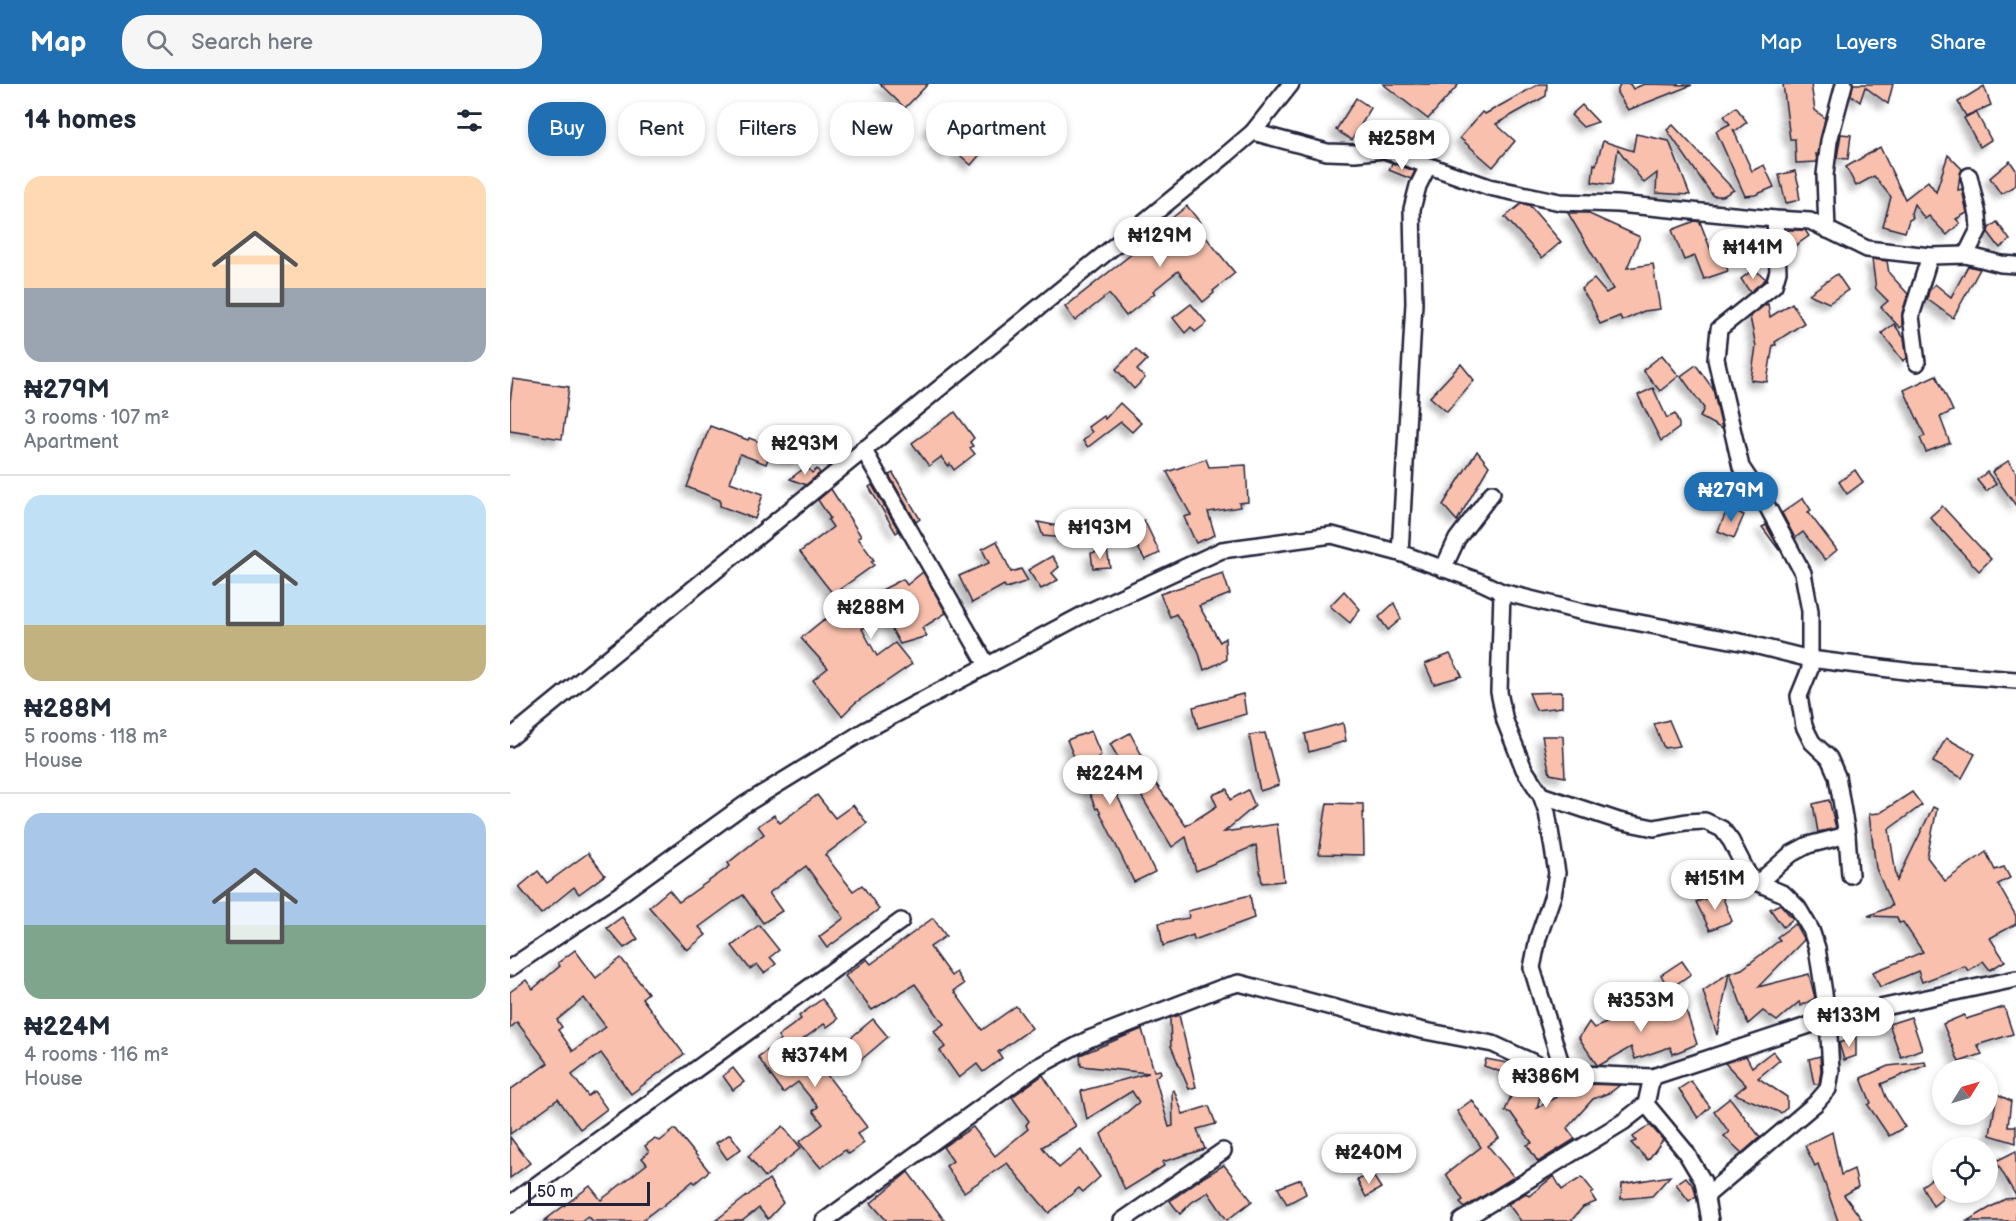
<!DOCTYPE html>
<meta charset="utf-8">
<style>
body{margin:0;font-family:"Balsamiq Sans",sans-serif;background:#f6f6f7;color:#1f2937;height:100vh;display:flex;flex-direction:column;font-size:22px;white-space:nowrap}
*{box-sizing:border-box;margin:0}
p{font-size:20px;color:#747a83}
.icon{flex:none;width:33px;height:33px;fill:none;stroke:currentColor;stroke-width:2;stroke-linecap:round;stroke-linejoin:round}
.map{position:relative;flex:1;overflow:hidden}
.drawer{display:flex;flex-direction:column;background:#fff;width:510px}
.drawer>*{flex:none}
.guide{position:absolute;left:18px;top:18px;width:570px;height:54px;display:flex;gap:12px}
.needle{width:39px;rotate:53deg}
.controls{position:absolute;left:1422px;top:975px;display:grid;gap:12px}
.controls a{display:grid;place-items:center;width:66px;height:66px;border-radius:50%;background:#fff;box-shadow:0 3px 9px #0003;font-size:30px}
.scale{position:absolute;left:18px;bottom:15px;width:122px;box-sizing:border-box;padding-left:6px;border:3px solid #22223b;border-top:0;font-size:16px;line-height:21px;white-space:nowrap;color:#22223b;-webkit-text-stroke:4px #fff;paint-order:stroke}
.price{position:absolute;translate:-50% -51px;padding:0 14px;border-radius:21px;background:#fff;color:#222;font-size:20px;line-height:39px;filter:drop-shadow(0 2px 3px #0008)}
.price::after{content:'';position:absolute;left:50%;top:36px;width:18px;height:14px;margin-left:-9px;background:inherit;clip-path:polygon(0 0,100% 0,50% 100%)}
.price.active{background:#1f6fb2;color:#fff}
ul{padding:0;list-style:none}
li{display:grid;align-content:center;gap:12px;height:318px;padding:0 24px}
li+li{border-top:2px solid #e0e1e3}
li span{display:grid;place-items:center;height:186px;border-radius:18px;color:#555}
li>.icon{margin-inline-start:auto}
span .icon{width:108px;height:108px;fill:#fffc;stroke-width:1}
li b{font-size:26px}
h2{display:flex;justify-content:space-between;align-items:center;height:72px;padding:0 24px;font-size:26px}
.pill{padding:0 21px;border-radius:24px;background:#fff;box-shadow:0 3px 9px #0003;font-size:21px;line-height:54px}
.pill.active{background:#1f6fb2;color:#fff}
header{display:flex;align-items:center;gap:36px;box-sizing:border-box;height:84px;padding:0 30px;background:#1f6fb2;color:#fff}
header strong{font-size:28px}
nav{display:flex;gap:33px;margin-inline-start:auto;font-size:21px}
.search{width:420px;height:54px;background:#f6f6f7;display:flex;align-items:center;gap:15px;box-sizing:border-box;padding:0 21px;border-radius:24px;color:#747a83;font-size:22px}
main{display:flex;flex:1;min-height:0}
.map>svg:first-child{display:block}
</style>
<header>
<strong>Map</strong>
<div class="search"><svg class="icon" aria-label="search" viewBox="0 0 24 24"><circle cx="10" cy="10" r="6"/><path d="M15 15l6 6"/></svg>Search here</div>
<nav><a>Map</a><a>Layers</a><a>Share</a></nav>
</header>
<main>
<section class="drawer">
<h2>14 homes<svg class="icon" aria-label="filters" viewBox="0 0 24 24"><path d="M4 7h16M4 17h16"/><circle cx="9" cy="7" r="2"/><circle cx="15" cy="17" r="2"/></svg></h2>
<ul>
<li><span style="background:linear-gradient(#ffd9b3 60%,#9aa5b1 0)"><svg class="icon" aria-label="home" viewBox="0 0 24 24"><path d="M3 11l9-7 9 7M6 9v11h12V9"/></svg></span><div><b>₦279M</b><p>3 rooms · 107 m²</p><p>Apartment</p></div></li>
<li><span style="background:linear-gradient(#bfe0f5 70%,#c2b280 0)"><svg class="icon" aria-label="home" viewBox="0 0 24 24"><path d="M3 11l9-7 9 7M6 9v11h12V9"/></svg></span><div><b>₦288M</b><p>5 rooms · 118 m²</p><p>House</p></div></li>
<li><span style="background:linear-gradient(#a9c7e8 60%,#7fa58c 0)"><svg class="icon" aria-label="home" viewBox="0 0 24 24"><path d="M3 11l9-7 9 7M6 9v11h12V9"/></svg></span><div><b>₦224M</b><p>4 rooms · 116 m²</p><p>House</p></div></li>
</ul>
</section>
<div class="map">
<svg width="1506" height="1137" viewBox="0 0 1506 1137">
<defs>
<filter id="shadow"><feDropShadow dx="-5.5" dy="5.5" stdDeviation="3" flood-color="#0004"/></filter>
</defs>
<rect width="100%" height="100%" fill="#fff"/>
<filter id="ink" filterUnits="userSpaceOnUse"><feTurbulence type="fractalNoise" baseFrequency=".0167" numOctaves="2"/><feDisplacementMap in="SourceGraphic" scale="12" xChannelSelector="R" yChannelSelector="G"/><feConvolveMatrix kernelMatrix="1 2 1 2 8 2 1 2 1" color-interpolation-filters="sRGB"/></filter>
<g filter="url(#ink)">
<g fill="#f8c0ad" stroke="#22223b" stroke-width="1.5" fill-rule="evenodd" filter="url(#shadow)">
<path d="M370,0h48l-23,24z"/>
<path d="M873,0h76l-31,35z"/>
<path d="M1029,0h8l-1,12 -50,28 19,17 -22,26 -33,-29 22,-26 3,2z"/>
<path d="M1110,0h10l3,5 11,-5 48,1 -64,25 -11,-17z"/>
<path d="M1273,0h28l4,26 10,8 -7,37 -2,-1 1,8 -21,1 -1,-24h-5z"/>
<path d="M1343,0h40l-5,20 -23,-17 -5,15 -9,-7z"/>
<path d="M1474,2l7,19 -25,11 -8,-14z"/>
<path d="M846,14l15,10 -19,32 -16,-10z"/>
<path d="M1072,21l16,17 -15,5 -12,-12z"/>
<path d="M436,23l43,37 -18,21 -19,-17 -6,7 -12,-11 4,-5 -11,-9z"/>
<path d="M1226,23l11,15 -12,9 -2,-2 19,42 12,-6 10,22 -19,8 -10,1 -29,-65 14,-7 -6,-8z"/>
<path d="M1466,28l15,28 -11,7 -16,-29z"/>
<path d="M1163,41l61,65 -11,6h-10l-46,-66z"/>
<path d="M1126,50l33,7 21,54 -34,-2 1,-20 -13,10 -26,-34 -6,36 -20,-3 2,-18 2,1 7,-24 30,10z"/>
<path d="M1331,50l10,1 -3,24 -11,-1z"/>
<path d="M1370,63l25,52 23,-18 8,11 12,-37 14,14 -2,5 -2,16 4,-1 5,24 -11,6 4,4 -13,12 -18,-19 -4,3 -11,-15 -3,9 2,5 -4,2 -4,12 -22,-6 8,-29 -17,-21 -18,10 -10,-19z"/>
<path d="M1500,77l6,9v15l-15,9 -11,-16z"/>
<path d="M882,79l23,8 -4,8 -22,-9z"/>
<path d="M1285,87l4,15 -1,1 2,13 -14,3 -7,-28z"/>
<path d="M1011,120l8,1 32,37 -19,16 -37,-41z"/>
<path d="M677,122l13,16 -4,3 39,48 -22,18 1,2 -11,9 -25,-31 -25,20 2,2 -29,23 -17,-22 -34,27 -10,-14 68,-54 -2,-2z"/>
<path d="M1058,129h19l53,24 -13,31 26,-4 7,45 -16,2 -22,10 -2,-5 -20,8 -9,-21 -10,-14 13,-10 12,14 7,-4z"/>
<path d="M1185,137l5,1 12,31 8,-3 8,21 -24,8 -9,-23 -11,4 -12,-30z"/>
<path d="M1487,138l13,18 -10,8 -12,-16 1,-4z"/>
<path d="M1279,146h16l4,6 -17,12 -6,-8v-8z"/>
<path d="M1362,175l15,2 2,12 19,21 -6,19v13l-2,2 -19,-21 7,-6 -12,-12z"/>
<path d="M1458,182l12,3 -27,49 -26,-19 2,-8 6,-7 16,13z"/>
<path d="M1244,185l12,10 -16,13 -9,-13z"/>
<path d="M1327,190l11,16 -19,13 -20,-9z"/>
<path d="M1282,219l12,20 -29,19 1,3h-3l-6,37 -16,-2 5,-34 -6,-29 15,-12 3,-1 2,13z"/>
<path d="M681,220l16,19 -12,9 -4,-5 -6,6 -12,-15z"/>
<path d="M1384,240l10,14 3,20 -4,3 -21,-28z"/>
<path d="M626,265l11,11 -10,10 8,8 -11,11 -18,-20z"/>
<path d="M1152,271l17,21 -19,15 -17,-21z"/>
<path d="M951,280l13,16 -27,32 -17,-15z"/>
<path d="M1186,281l17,24 9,40 -22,-12 4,-9 -23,-32z"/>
<path d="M1426,291l17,36 -13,6 10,26 -24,9 -6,-14 5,-2 -21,-46z"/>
<path d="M3,295l56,8 -7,52 -52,-8v-29z"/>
<path d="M1143,304l14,30 8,-4 4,10v4l-18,13 -23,-46z"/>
<path d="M610,319l21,20 -9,9 -11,-10 -33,25 -5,-6 9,-9 -4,-5 15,-11 2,3z"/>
<path d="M445,328l19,26 -4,4 3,4 -3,2 5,6 -21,16 -4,-6 -2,2 -7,-9 -12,9 -17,-23z"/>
<path d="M200,342l38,14 1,-2 24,9 -7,17 -26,-10 -10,28 33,12 -8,25 -35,-13v-6l-33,-13z"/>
<path d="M270,358l22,5 -3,13 -22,-5z"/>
<path d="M967,367l12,15 -32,55 -14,-16z"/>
<path d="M696,375l3,8 37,-2 2,37 -9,1 1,4 -32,5 7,23 -19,8 -12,-26 7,-2 -24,-43z"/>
<path d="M1498,377l8,11v34l-24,-34z"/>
<path d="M297,382l5,7 5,-4 3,4 -14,12 -16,-6z"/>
<path d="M1345,386l8,12 -16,12 -8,-12z"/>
<path d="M1477,388l9,12 -10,7 -9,-11z"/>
<path d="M383,389l27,46 -4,3 -27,-47z"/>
<path d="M1203,390l12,3 -4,15 6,2 -4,12 -18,-6z"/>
<path d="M362,401l27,46 -3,2 -27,-46z"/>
<path d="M321,405l30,47 -3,2 16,22 -3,1 3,4 -41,29 -33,-42 33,-25 -5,-7 2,-2 -12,-18z"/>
<path d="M1293,414l8,12 -3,2 29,38 -12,10 -22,-28 -8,6 -13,-25z"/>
<path d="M1432,422l49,53 -12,12 -49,-54z"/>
<path d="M1218,424l16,7 -10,23 -16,-7z"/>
<path d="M634,436l16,33 -15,7 -18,-32z"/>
<path d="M528,438l41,8 -1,9 -35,-3z"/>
<path d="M1256,441l14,25h-1l-17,-23z"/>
<path d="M487,457l14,31 10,-3 7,12 -22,7 -2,-3 -32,18 -13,-27 30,-13 -7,-14z"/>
<path d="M597,466l3,17 -17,1 -2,-15z"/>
<path d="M542,472l7,11 -7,6 6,7 -17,9 -13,-19z"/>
<path d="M413,488l23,41 -24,15 5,8 -27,8 -17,-31 -21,16 15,27 18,-13 17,21 -57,39 -13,13 -29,-36 15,-12 -27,-30 21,-17 81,-42 4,6z"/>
<path d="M713,489l7,21 -31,12 21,36 5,-4 1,22 -22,10 -6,-20 -22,-36 -6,3 -10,-23z"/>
<path d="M834,507l16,18 -10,14 -20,-17z"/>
<path d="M884,519l7,16 -13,11 -9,-13z"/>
<path d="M940,570l12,22 -28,8 -9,-20z"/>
<path d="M1052,608v15l-26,3 -7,-17z"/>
<path d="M733,610l3,20 -48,14 -5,-21z"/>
<path d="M1159,636l11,26 -16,2 -10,-24z"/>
<path d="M833,639l3,18 -37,11 -4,-18z"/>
<path d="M581,647l10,24 -3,2 57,115 -21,10 -36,-74 -2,1 -29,-69z"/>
<path d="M620,649l23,43 -2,1 35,49 31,-20 -5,-11 15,-6 3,11 18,-10 7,16 -31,26 53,-8 7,57 -22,2 -6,-38 -60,26 -10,-34 -14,10 -62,-103z"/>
<path d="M755,649l14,52 -19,6 -11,-56z"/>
<path d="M1032,652h21l2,41 -15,-3z"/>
<path d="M1436,654l29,16 -13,24 -29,-16z"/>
<path d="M1402,708l10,13 -33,24 8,52 36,-74 4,2 -10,48 18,24 41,-29 9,18 9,-3 6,11 -12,6 18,32v8l-26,14 15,23 -15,9 -7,-9 -15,10 -3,-5 -43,16 -4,-11 -38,16 -7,-15 50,-20 -20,-30 -4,1 -2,-6 -29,-1 24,-10 -16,-38 -7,-54 11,-1z"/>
<path d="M307,711l18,23 18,-13 14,18 -42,32 28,36 9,-6 17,24 -52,39 -8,-11 25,-19 -38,-52 -37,27 13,18 -19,12 -20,-28 -44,32 7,8 -19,15 -38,-43 20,-17 10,12 51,-36 -2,-3 36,-29 -6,-8 16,-11 6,8z"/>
<path d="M1319,716l7,28 -18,4 -5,-28z"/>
<path d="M817,719l36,1 1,51 -45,-1z"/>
<path d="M78,769l17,22 -26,19 -5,-7 -33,27 -22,-27 19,-16 9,12z"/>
<path d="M1211,809l11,28 -22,9 -14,-28z"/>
<path d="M740,811l4,23 -60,22 -1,-5 -30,11 -4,-23 30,-5 -1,-7z"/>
<path d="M1270,820l13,15 -10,8 -13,-18z"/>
<path d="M112,833l16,22 -14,9 -17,-20z"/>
<path d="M423,834l13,18 -16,11 21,29 5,-4 8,12 -10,7 28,39 34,-24 16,22 -34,24 4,6 -19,14 -6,-8 -18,14 -19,-27 5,-4 -11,-16 10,-7 -29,-40 -43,26 -27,-34 22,-17 4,5z"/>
<path d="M1285,840l9,16 -46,47 51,-13 6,24 -14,8 -2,-4 -22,19 -14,-10 -15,13 -18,-51 12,-4 38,-29 -3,-3z"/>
<path d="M249,841l20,25 -9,7 6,7 -12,9 -7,-9 -7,5 -18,-23z"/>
<path d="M65,866l21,28 25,-20 27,35 -6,5 42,56 -53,40 -30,-41 -29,22 16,21 6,-5 13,18 -27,20 -22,-30 -48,35v-44l38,-27 -31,-41 -7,6v-36l16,-12 7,9 27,-23 -2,-3zM74,914l22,29 -33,24 -15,-21 4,-3 -5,-7z"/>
<path d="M1172,877l9,13 -22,15 -8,-14z"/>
<path d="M1219,889l-12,62 -14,-44z"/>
<path d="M312,915l16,20 -11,8 -3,-3 -23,17 66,86 -10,7 7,9 -15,11 -4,-4 -24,18 -22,-26 24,-18 -10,-13 5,-4 -20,-25 -15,11 -25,-36 23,-17 -3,-4 23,-17 -2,-3z"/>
<path d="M1158,915l15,2 14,43 -24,10 -3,-7 -35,12 -4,-12 -31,18h-3l-18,-27 10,-16 5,6 27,-11 -2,-6 17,-3 10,8z"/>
<path d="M1494,923l9,27 -36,11 5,9 -23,8 -16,-38 21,-9 2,4z"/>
<path d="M669,931l17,72 -7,2 -18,-43 -1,-28z"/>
<path d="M1401,933l11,32 -21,8 -12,-33z"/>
<path d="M363,935l15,18 -26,22 -15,-18z"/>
<path d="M632,945l12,42 6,-1 1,3 -6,4 14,50 4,-1 -1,-35 2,-1 9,24 26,-8 7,18 -19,5 8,20 -43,13 2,4 -39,24 -24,-56 38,-32 -7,-11 -45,28 -6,-28 68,-18 -68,-7 -1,-11z"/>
<path d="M1346,953v19l-12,4 -5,-17z"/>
<path d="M1263,967l7,9 -22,18 29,19v11l-6,5 -46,-19 11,-9 -21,-22 21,-7 6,11z"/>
<path d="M1310,972l1,14 -2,14h-5l-5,-25z"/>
<path d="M976,975l27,5 32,15 -8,29 42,-24 41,1 -9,7 -18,7 -26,29 8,11 -37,23 -11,-17 5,-2 -21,-30 -6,-2 13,-33 -34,-12z"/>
<path d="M1415,978l1,3 -45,19 5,13 19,30 -16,9 -21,-31 3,-2 -10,-25 27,-12z"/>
<path d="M223,984l11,14 -11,8 -10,-14z"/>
<path d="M533,991l33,51 -34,21 17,21 22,-18 19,27 -17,15 -4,-4 -30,25 -42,-50 -43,29 -18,-26 7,-5 -10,-14 30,-20 22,29 33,-27 -2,-4 3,-4 -17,-24z"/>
<path d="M1181,997l19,26 -12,11 -19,-29z"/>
<path d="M1487,1010l14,7 -3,25h8v17l-26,-8z"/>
<path d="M1220,1014l30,39 -18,16 -18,-17 5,-4 -15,-21z"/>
<path d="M962,1016l27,38 -11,8 26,31 -50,31 -4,-6 3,-2 -17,-26 35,-27 -24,-36z"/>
<path d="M1140,1041l13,15 -15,20 -17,-17 5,-2 -3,-4z"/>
<path d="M273,1042l18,22 -36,29 -17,-21z"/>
<path d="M165,1045l34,42 -14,12 -2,-2 -34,28 -1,-1 -17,13h-48l-5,-5 -7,5h-37l46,-35 11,14 46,-36 -5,-6 7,-6 -4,-6 9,-7 6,2z"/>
<path d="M1322,1048l9,43 13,-6 4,18 -14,8 19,26h-25l-20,-57 -3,2 -10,-20z"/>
<path d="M220,1050l11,15 -14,10 -11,-16z"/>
<path d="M0,1053l20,26 -20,15z"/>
<path d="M1506,1067v45l-20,-35z"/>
<path d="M714,1081l28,36 -25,19 -19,-28 -16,10 -12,12 -10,-13 29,-21z"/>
<path d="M1432,1087v28l-9,7 -11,-20z"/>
<path d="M398,1088l37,49h-58l-16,-18z"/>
<path d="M862,1090l9,14 -15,9 -9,-17z"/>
<path d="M1044,1092l8,14 20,-13 12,15 -3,2 5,8 -13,5 -12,14h-50l-13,-17 18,-11 3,3z"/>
<path d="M1160,1092l-18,20 -31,3 1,-15z"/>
<path d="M1176,1093l8,10 2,9 -7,5 -13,-17z"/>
<path d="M259,1095l14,24 -15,16 -9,-11 -17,13h-27z"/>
<path d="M791,1095l5,15 -19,10 -9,-16z"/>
<path d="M1506,1114v23h-49l38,-22z"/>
</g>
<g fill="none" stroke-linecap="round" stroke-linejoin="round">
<defs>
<g id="minor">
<path d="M743,48l74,20 28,1 29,-3 105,37 71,15 58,2 157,15 35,2 57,28 63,7 36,-1 35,9 15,1"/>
<path d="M1265,135l3,52 -4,14 -55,44 -3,30 25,108 26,39 36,67 7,38v58l-11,27 5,30 8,16 17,16 8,18 10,59 3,40"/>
<path d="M1317,146l-2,-55 4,-34 15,-57"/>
<path d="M1456,171l13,-26 -1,-14 -9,-39"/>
<path d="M1407,279l-6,-47 19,-60"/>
<path d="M353,365l124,216"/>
<path d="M890,469l14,-250 -2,-94 6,-23 10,-20"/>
<path d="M933,485l14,-30 35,-46"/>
<path d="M992,508l-3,100 6,29 19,48 17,26 6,17 10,61 -4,22 -15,43 -6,30 32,106"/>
<path d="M0,654l716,-583 27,-23 38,-48"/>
<path d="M1031,711l78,26 35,7 32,-6 19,-1 17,8 9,12 18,35 9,7 26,11 14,14 13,22 6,18 11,71 3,52 -3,18 -12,14 -109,92"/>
<path d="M1248,799l33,-29 17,-9 39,-10"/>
<path d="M0,884l112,-75 122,-88 122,-75 222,-118 134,-62 110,-15 68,18 81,29 21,10 85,21 159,30 64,16 103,13 103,8"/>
<path d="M1136,1020l39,47 18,30 7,40"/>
<path d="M0,1120l391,-283"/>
<path d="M314,1137l211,-153 54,-29 132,-51 18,-5 181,47 73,14 63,29 96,4 176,-58 188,-40"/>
<path d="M612,1137l101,-70"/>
<path d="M951,1137l162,-99 23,-18 6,-27"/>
</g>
</defs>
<use href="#minor" stroke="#22223b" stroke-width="20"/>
<use href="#minor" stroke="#fff" stroke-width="15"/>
</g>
</g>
</svg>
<div class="controls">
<a><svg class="needle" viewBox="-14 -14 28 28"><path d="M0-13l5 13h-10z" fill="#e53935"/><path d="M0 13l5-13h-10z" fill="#747a83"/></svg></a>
<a><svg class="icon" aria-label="locate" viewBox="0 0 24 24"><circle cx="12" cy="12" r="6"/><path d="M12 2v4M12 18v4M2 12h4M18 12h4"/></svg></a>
</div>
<div class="scale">50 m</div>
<b class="price" style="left:892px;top:87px">₦258M</b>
<b class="price" style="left:650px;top:184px">₦129M</b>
<b class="price" style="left:1243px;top:196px">₦141M</b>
<b class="price" style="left:295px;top:392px">₦293M</b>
<b class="price active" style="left:1221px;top:439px">₦279M</b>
<b class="price" style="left:590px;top:476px">₦193M</b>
<b class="price" style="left:361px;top:556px">₦288M</b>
<b class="price" style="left:600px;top:722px">₦224M</b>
<b class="price" style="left:1205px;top:827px">₦151M</b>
<b class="price" style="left:1131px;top:949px">₦353M</b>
<b class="price" style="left:1339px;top:964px">₦133M</b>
<b class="price" style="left:305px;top:1004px">₦374M</b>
<b class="price" style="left:1036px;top:1025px">₦386M</b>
<b class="price" style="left:859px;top:1101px">₦240M</b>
<div class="guide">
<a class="pill active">Buy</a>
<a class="pill">Rent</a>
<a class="pill">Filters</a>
<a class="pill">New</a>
<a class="pill">Apartment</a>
</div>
</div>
</main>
